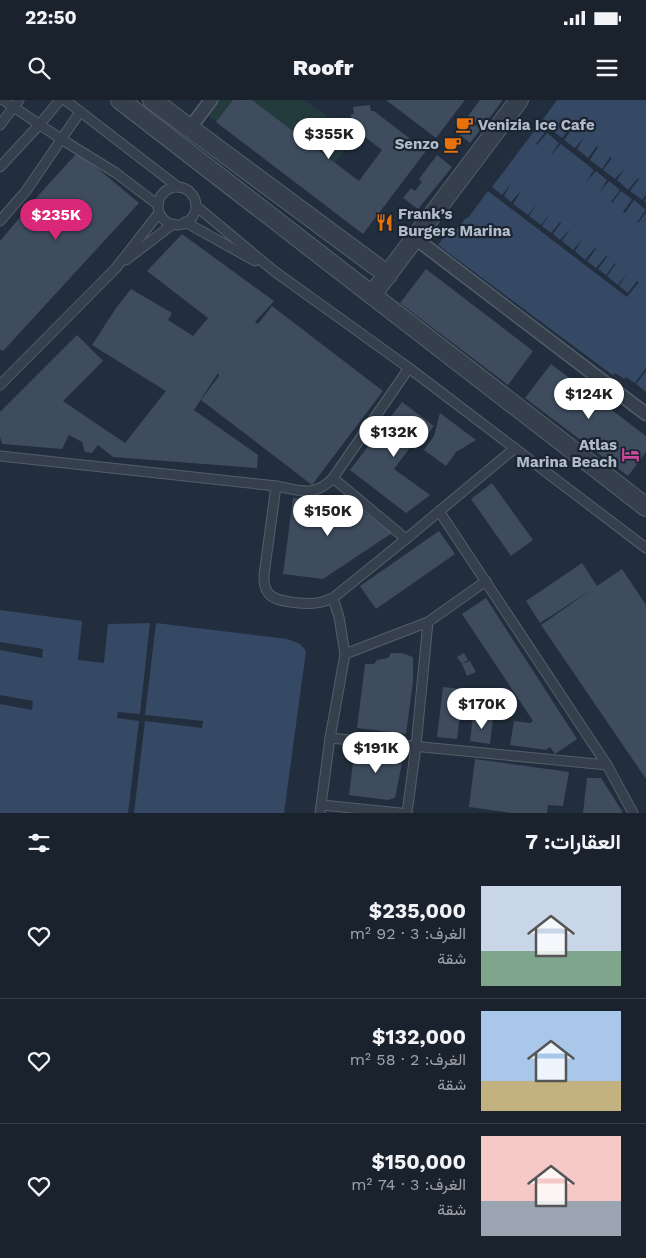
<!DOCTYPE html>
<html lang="ar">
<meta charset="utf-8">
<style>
body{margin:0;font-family:"Work Sans",Vazirmatn,sans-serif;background:#232a36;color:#f1f3f6;direction:rtl;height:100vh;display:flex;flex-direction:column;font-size:19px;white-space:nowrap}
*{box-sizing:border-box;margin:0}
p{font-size:16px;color:#9fa4aa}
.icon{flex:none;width:28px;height:28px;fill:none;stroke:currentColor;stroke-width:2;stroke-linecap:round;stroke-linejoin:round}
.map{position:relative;height:713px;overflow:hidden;direction:ltr}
.panel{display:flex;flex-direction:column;background:#1a222e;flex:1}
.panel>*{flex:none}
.price{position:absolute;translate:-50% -42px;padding:0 11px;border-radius:18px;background:#fff;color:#222;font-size:16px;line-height:32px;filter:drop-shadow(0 1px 2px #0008)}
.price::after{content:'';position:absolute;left:50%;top:30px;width:15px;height:11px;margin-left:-8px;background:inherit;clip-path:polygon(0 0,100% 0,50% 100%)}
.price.current{background:#db2777;color:#fff}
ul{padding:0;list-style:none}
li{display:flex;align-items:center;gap:15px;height:125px;padding:0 25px}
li+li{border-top:1px solid #383f4a}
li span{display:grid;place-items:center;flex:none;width:140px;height:100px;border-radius:0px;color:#555}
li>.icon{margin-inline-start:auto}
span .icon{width:60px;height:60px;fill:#fffc;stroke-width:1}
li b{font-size:21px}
h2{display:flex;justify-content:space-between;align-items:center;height:60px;padding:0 25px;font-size:21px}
.status{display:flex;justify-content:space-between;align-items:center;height:35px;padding:0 25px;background:#1a222e;direction:ltr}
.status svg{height:14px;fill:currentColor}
header{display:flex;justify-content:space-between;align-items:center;height:65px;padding:0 25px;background:#1a222e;font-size:22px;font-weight:800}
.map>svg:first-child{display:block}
</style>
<div class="status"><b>22:50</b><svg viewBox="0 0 49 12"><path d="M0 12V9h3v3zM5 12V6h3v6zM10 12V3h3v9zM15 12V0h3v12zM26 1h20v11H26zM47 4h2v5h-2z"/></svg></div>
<header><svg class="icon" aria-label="menu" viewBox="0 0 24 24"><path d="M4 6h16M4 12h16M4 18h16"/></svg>Roofr<svg class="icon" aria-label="search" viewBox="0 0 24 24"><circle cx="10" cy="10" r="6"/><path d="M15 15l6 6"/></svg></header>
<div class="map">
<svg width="646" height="713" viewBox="0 0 646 713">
<rect width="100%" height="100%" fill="#222e3d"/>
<g fill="#243b3e">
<path d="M215,0h18l-17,22 -9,-7z"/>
<path d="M252,0h52l28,20 4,3 11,17v4l-1,4 -11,15z"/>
</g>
<g fill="#354965">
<path d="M548,0h98v300l-208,-155z"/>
<path d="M0,510l82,11 -4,39 26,3 4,-39 48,-1 131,16 13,5 6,7 -22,162h-284z"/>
</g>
<g fill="#222e3d">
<path d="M548,0h9l-16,22 8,6 9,-12 -8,13 12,9 9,-11 2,1 -9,12 11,8 9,-11 -7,12 11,9 9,-12 1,1 -8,13 12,9 8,-12 2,1 -9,12 12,9 10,-11 -8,12 11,10 10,-12 1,1 -9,12 12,9 4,-5v3l-2,3 2,2v9l-8,11 -1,-1 9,-12 -12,-10 -9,13 -2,-1 9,-13 -11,-8 -9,12 -1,-1 9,-12 -11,-9 -10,12 8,-13 -11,-9 -11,12 9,-13 -33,-26 -11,12 9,-13 -12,-10 -10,12 -1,-1 9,-12 -7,-6 -46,61 10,8 9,-11 -7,12 7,6 10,-11 -8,13 15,11 9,-11 -8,12 12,9 9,-11 -8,12 9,7 9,-11 1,1 -8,11 7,6 10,-11 -8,12 11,9 9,-11 -7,12 10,9 10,-12 1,1 -9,12 9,7 10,-12 1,1 -9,12 8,6 9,-12 1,1 -9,12 11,9 9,-12 -8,13 9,7 9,-12 2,1 -12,15 -139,-106 -20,27h-2l-9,11 -4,-4z"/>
<path d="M646,268v3l-10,13 10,8v8l-33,-25 2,-2 9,6 2,-2 9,6z"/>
<path d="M150,522l6,1 -11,92 58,6 -1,7 -57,-7 -11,92h-6l11,-92 -22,-3 1,-6 22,2z"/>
<path d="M0,542l43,7 -1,9 -42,-8z"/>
<path d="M0,595l33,6 -1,9 -32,-6z"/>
</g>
<g fill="#3e4c5d">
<path d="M233,0h19l107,81 23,-31 -29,-22 -2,-14h3l-1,-7 17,-2 1,6h3l52,40 -63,83 -147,-112z"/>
<path d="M386,0h79l-29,38z"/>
<path d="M480,0h21l1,1 -19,26 -15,-11z"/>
<path d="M467,18l14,11 -11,14 -14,-11z"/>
<path d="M78,52l61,51 -136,148 -3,-2v-108l44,-52z"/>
<path d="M437,55l15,12 -34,42 -15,-11 8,-10 4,3 7,-9 -3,-3z"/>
<path d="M182,134l92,67 -19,21 3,2 14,-18 111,85 -71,94 -111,-85 18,-24 -1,-3 -24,37 64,45 -1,13 -144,-11 -15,-12 -6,8 -7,-1 -3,-10 -13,-7 -7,14 -60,-5 -2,-7v-25l77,-77 26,26 -40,40 62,42 41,-52 -74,-46 24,-37 15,-19 41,24 -4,7 25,16 15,-18 -61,-47z"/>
<path d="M426,169l107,82 -25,34 -108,-82z"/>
<path d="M551,264l95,72v16l-18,24 -103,-78z"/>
<path d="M402,302l32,24 -18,23 -4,-4 -18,24 36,26 -24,18 -56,-43z"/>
<path d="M440,313l36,27 -20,12 -10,14 -22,-16 10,-14z"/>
<path d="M492,383l41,57 -22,16 -40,-57z"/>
<path d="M293,398l58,4 41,31 -69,46 -40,-5z"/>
<path d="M439,431l16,23 -79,55 -16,-23z"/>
<path d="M582,463l15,23 25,-17 24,36v174l-105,-154 50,-35 -51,33 -14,-22z"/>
<path d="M486,498l91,141 -22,15 -5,-7 -4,3 -36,-5 4,-24 16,2 3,-2 -71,-107z"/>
<path d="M391,553h11l11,4v25l-7,52 -49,-6 8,-64h9l3,-4 11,-2z"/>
<path d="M464,553l4,7 -6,4 -5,-7z"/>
<path d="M470,561l6,11 -9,4 -5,-12z"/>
<path d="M443,587l20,2 -6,50 -20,-2z"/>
<path d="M473,615l20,3 -3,26 -20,-3z"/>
<path d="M355,647l49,6 -9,45 -7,2 -39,-5z"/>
<path d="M475,659l94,13 -6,34 -15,-1 -1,8h-35l-43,-6z"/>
<path d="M587,678h14l21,33v2h-39z"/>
</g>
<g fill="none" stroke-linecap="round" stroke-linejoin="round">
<defs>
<g id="service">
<path d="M3,0l58,39 55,34 42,32"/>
<path d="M65,0l113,87"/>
<path d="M0,25l19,-25"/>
<path d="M0,67l39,-42 21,-25"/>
<circle cx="177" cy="106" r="19"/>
<path d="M196,106l78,65 135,97 237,180"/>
<path d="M0,121l26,-30 54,-79"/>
<path d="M185,122l70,39"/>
<path d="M126,160l47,-36"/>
<path d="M0,285l116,-117 43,-55"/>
<path d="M0,356l276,30c24,4 38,12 57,-8l76,-110"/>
<path d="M333,378l73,61 109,-91"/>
<path d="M276,386l-12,89c0,7 0,13 5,19 8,9 41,11 53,8 3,-1 7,-3 11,-4l73,-59"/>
<path d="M439,411l168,254 26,48"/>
<path d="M345,554l83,-32 58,-41"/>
<path d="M330,638l277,27"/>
<path d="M322,705l78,8"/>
<path d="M320,713l10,-75 15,-84 -6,-37 -6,-19"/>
<path d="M407,713l9,-67 12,-124"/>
</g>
<g id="pedestrian">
<path d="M190,28l21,-28"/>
<path d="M415,138l231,176"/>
</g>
<g id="minor">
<path d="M120,0l526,407"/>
<path d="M152,0l236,175"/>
<path d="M372,195l147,-195"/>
</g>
</defs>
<use href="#service" stroke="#545e6b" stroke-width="11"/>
<use href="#pedestrian" stroke="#545e6b" stroke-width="15"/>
<use href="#minor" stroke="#545e6b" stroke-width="20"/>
<use href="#service" stroke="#36404d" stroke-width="9"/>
<use href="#pedestrian" stroke="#36404d" stroke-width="12"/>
<use href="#minor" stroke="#36404d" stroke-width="18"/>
</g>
<defs>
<symbol id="cafe-bare" viewBox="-9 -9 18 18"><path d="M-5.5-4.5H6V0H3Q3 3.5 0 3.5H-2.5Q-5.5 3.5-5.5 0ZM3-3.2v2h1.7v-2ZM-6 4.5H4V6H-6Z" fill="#e8710a" stroke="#1b2532" stroke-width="2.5" paint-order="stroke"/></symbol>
<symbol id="restaurant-bare" viewBox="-9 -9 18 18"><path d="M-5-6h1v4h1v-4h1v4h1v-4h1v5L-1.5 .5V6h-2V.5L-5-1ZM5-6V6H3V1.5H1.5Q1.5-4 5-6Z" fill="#e8710a" stroke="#1b2532" stroke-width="2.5" paint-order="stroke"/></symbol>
<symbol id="hotel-bare" viewBox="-9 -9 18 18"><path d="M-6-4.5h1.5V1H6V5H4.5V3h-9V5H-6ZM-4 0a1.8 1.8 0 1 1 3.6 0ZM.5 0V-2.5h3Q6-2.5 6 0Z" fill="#d1479c" stroke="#1b2532" stroke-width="2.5" paint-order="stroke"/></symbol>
</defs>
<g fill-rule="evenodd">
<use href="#cafe-bare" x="452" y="12" width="25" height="25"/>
<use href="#cafe-bare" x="440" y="32" width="25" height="25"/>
<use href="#restaurant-bare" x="372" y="110" width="25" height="25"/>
<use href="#hotel-bare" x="618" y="342" width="25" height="25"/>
</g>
<g text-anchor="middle" stroke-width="4.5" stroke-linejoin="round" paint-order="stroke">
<g font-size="15" font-weight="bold" fill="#b2bbc9" stroke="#1b2532" text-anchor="start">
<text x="478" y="30">Venizia Ice Cafe</text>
<text x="439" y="49" text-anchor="end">Senzo</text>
<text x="398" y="119">Frank’s<tspan x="398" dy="17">Burgers Marina</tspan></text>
<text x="617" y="350" text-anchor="end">Atlas<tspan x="617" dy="17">Marina Beach</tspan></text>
</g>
</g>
</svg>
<b class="price" style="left:329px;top:60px">$355K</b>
<b class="price current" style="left:56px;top:141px">$235K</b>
<b class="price" style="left:589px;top:320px">$124K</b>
<b class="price" style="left:394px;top:358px">$132K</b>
<b class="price" style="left:328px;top:437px">$150K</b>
<b class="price" style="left:482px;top:630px">$170K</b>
<b class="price" style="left:376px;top:674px">$191K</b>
</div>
<section class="panel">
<h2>العقارات: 7<svg class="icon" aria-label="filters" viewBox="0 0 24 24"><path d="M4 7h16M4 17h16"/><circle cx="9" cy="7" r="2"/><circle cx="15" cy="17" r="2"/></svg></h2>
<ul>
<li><span style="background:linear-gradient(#c9d6e8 65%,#7fa58c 0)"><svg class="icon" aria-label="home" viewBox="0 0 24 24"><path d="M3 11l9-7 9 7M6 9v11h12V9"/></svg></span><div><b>$235,000</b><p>الغرف: 3 · 92 m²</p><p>شقة</p></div><svg class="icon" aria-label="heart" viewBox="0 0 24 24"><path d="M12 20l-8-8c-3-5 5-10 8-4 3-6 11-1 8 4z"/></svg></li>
<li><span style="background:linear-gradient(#a9c7e8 70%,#c2b280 0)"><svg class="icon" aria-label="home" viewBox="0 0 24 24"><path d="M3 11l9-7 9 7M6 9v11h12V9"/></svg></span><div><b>$132,000</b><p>الغرف: 2 · 58 m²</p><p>شقة</p></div><svg class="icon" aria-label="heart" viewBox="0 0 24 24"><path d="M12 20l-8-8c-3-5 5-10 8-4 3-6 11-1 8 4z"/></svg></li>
<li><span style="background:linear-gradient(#f6c9c9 65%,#9aa5b1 0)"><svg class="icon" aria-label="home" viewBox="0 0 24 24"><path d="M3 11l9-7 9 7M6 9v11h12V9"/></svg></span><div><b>$150,000</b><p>الغرف: 3 · 74 m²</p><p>شقة</p></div><svg class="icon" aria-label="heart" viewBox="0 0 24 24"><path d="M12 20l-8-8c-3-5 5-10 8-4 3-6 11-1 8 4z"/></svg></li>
</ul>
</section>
